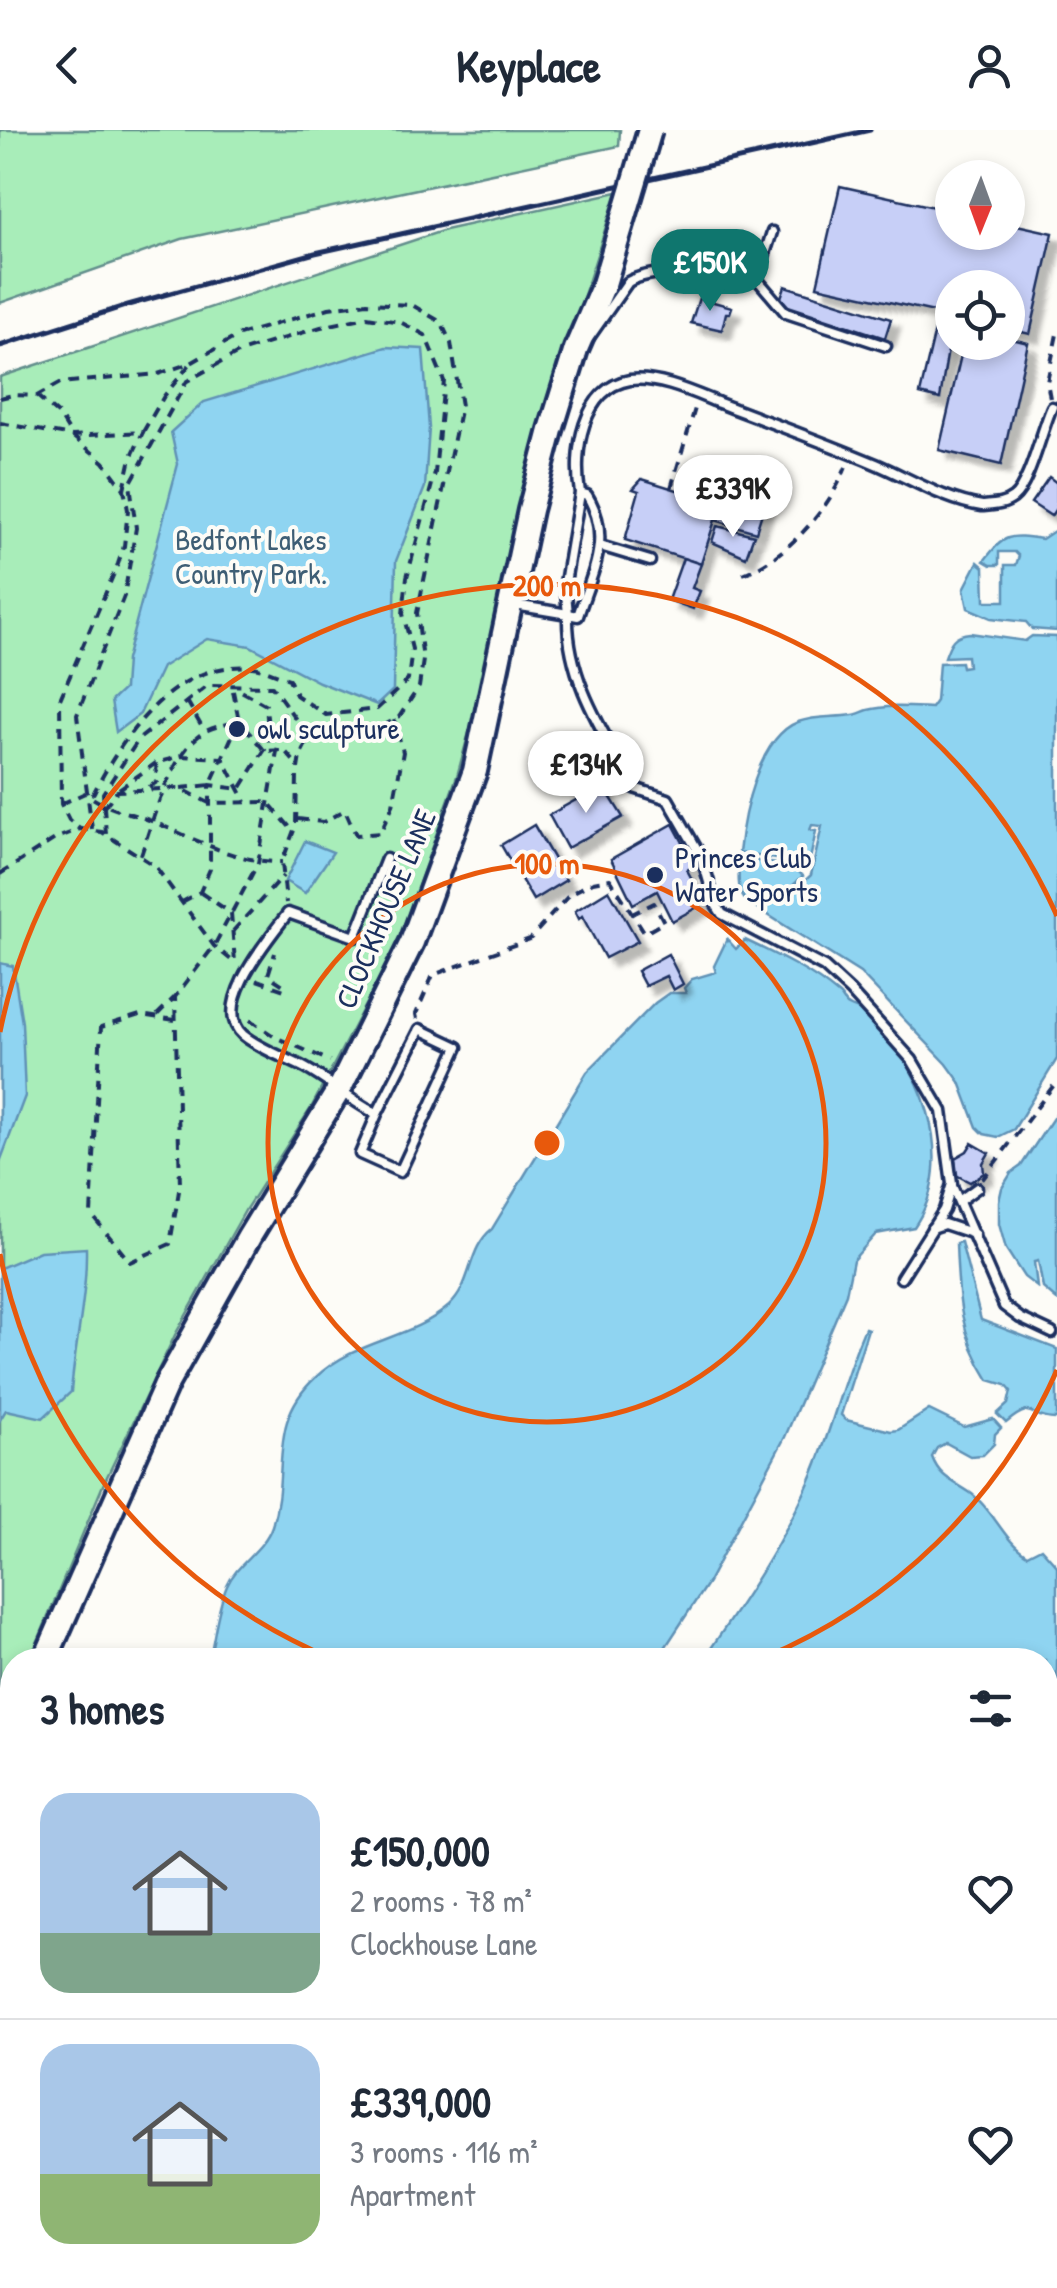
<!DOCTYPE html>
<meta charset="utf-8">
<style>
body{margin:0;font-family:"Patrick Hand",sans-serif;background:#f2f2f3;color:#1f2937;height:100vh;display:flex;flex-direction:column;font-size:38px;white-space:nowrap}
*{box-sizing:border-box;margin:0}
p{font-size:32px;color:#747a83}
.icon{flex:none;width:55px;height:55px;fill:none;stroke:currentColor;stroke-width:2;stroke-linecap:round;stroke-linejoin:round}
.map{position:relative;flex:1;overflow:hidden}
.sheet{position:absolute;left:0px;top:1518px;width:1058px;height:642px;display:flex;flex-direction:column;background:#fff;border-radius:40px 40px 0 0;box-shadow:0 5px 15px #0003}
.sheet>*{flex:none}
.needle{width:65px;rotate:181deg}
.controls{position:absolute;left:935px;top:30px;display:grid;gap:20px}
.controls a{display:grid;place-items:center;width:90px;height:90px;border-radius:50%;background:#fff;box-shadow:0 5px 15px #0003;font-size:50px}
.price{position:absolute;translate:-50% -85px;padding:0 22px;border-radius:35px;background:#fff;color:#222;font-size:32px;line-height:65px;filter:drop-shadow(0 2px 5px #0008)}
.price::after{content:'';position:absolute;left:50%;top:60px;width:30px;height:22px;margin-left:-15px;background:inherit;clip-path:polygon(0 0,100% 0,50% 100%)}
.price.selected{background:#0f766e;color:#fff}
ul{padding:0;list-style:none}
li{display:flex;align-items:center;gap:30px;height:250px;padding:0 40px}
li+li{border-top:2px solid #e0e1e3}
li span{display:grid;place-items:center;flex:none;width:280px;height:200px;border-radius:30px;color:#555}
li>.icon{margin-inline-start:auto}
span .icon{width:120px;height:120px;fill:#fffc;stroke-width:1}
li b{font-size:42px}
h2{display:flex;justify-content:space-between;align-items:center;height:120px;padding:0 40px;font-size:42px}
header{display:flex;justify-content:space-between;align-items:center;height:130px;padding:0 40px;background:#fff;font-size:45px;font-weight:700}
.map>svg:first-child{display:block}
</style>
<header><svg class="icon" aria-label="back" viewBox="0 0 24 24"><path d="M15 5l-7 7 7 7"/></svg>Keyplace<svg class="icon" aria-label="person" viewBox="0 0 24 24"><circle cx="12" cy="8" r="4"/><path d="M4 21q1-7 8-7t8 7"/></svg></header>
<div class="map">
<svg width="1057" height="2158" viewBox="0 0 1057 2158">
<defs>
<filter id="shadow"><feDropShadow dx="9" dy="9" stdDeviation="2.5" flood-color="#0004"/></filter>
</defs>
<rect width="100%" height="100%" fill="#fdfcf7"/>
<filter id="ink" filterUnits="userSpaceOnUse"><feTurbulence type="fractalNoise" baseFrequency=".01" numOctaves="2"/><feDisplacementMap in="SourceGraphic" scale="20" xChannelSelector="R" yChannelSelector="G"/><feConvolveMatrix kernelMatrix="1 2 1 2 8 2 1 2 1" color-interpolation-filters="sRGB"/></filter>
<g filter="url(#ink)">
<g fill="#a8edb9" stroke="#628e8c" stroke-width="2.5">
<path d="M0,0h620l-1,16 -437,93 -182,64z"/>
<path d="M617,62l-84,263 -55,245 -21,76 -58,164 -88,168 -65,101 -71,126 -72,150 -73,175h-18v46l-12,33v-1362l445,-147z"/>
</g>
<g fill="#8fd4f1" stroke="#6192b6" stroke-width="2.5">
<path d="M386,217l37,2 6,79 -4,59 -29,74 -3,129 -16,15 -58,-23 -69,-36 -43,-7 -45,28 -22,47 -24,18 -5,-31 13,-12 2,-29 52,-196 -7,-32 33,-30z"/>
<path d="M1057,399v102l-25,-2 -6,-7 -35,-4 -23,-10 -4,-19 14,-27 6,5 1,34h20v-36h11l3,-9 -4,-4h-16v13h-8l-7,-4c21,-27 24,-27 58,-22z"/>
<path d="M970,503l55,8 7,-5 25,1v422l-43,70 -16,8 -14,-3 -7,-7 -17,-45 -13,-18 -87,-91 -114,-72c-10,-11 -7,-28 -7,-43l63,10 -3,4 4,4 -16,15 3,4 21,-20 11,-49 -10,-1 -2,5 6,1 -7,33 -70,-11c4,-38 19,-116 59,-131 19,-7 36,-4 55,-7 4,0 11,-4 15,-5 20,-5 42,-3 63,-2l5,-7 3,-38 22,-1 1,5 6,-1 -1,-10 -22,1c5,-15 9,-23 25,-24z"/>
<path d="M305,711l28,11 -28,41 -20,-12z"/>
<path d="M727,809l9,10 9,-9c32,15 67,32 94,55 4,3 5,9 10,11 4,3 10,3 14,6 59,48 97,148 51,215l-38,7 -23,26 -7,34 -61,143 -77,145 -51,78h-448c6,-23 8,-52 18,-74 10,-23 37,-36 45,-60 18,-56 -6,-103 44,-149 41,-38 94,-37 133,-71 24,-22 18,-57 43,-77l95,-157 68,-69 14,-10h17l-2,-5 8,-9 24,-7 -2,-6z"/>
<path d="M0,833l13,3 9,57 3,73 -25,66z"/>
<path d="M1057,982v188l-14,-12 -5,-27 -4,1 3,25 -13,-10 -18,-28 -7,-25v-23l3,-13 9,-15 10,-7z"/>
<path d="M961,1112l20,78 76,29v70c-30,1 -21,-21 -51,4l-9,-9 11,-10 3,-13 -5,-6 -17,-5c-30,-47 -31,-83 -33,-137z"/>
<path d="M86,1118c1,48 -11,95 -15,144l-28,26 -37,-8 -6,10v-152l40,-17z"/>
<path d="M865,1198l3,1 -27,86 5,5 45,11 7,-1 31,-20 35,17 29,-8 8,9 -6,6 -1,10 -11,11 -13,1 -24,-13 -9,5 -5,9c8,22 24,25 40,37 22,17 32,47 55,61l14,-7 16,18v404l-12,4v-314h-342c39,-57 79,-116 107,-180 22,-49 33,-103 55,-152z"/>
<path d="M112,2148h106l-12,10h-89z"/>
</g>
<g fill="#c7cff7" stroke="#1b2f5e" stroke-width="2.5" filter="url(#shadow)">
<path d="M840,56l112,25v21h56v-9l45,10 -23,101 -22,-5v-41h-56v28l-135,-30z"/>
<path d="M785,156l106,33 -6,19 -106,-35z"/>
<path d="M699,168l33,9 -2,6h-4l-4,17 -31,-7z"/>
<path d="M937,192l15,3 -12,74 -20,-5z"/>
<path d="M1008,208l20,5 -27,122 -62,-15 25,-108h44z"/>
<path d="M1049,347l8,6v24l-6,9 -20,-13z"/>
<path d="M642,349l99,31 6,-19 20,6 -11,35 -41,-12 -14,44 -76,-24 14,-49 -6,-2z"/>
<path d="M717,396l37,9 -8,22 -34,-15z"/>
<path d="M683,428l18,6 -9,24 8,3 -7,18 -25,-9z"/>
<path d="M603,655l20,32 -56,31 -18,-33z"/>
<path d="M673,694l22,41 -8,5 18,33 -33,18 -15,-30 -24,13 -22,-45z"/>
<path d="M534,695l32,55 -33,20 -32,-55z"/>
<path d="M609,760l29,51 -33,17 -23,-42 -3,3 -4,-8z"/>
<path d="M668,824l15,30 -10,6 -7,-14 -21,10 -8,-15z"/>
<path d="M972,1013l17,10 -6,10 1,10 -14,9 -14,-7 -1,-17 12,-7z"/>
<path d="M0,2062l12,30v8l-12,5z"/>
<path d="M555,2148h96l-95,7z"/>
<rect x="755" y="2148" width="44" height="10"/>
</g>
<g fill="none" stroke-linecap="round" stroke-linejoin="round">
<defs>
<g id="service">
<path d="M757,149l29,34 100,33"/>
<path d="M588,209l40,-57c32,-18 93,-5 129,-3l15,-47"/>
<path d="M580,363l7,2c26,43 5,77 -9,121l-10,-2 -3,-31 15,-90c-7,-40 2,-105 50,-113 27,-4 64,13 89,23 52,20 105,39 157,61 33,14 70,37 106,42 11,-1 22,-1 31,-8 16,-12 29,-69 39,-91"/>
<path d="M600,416l50,15"/>
<path d="M515,475l53,9c-2,64 36,119 66,174l34,11 34,59 13,45 7,11 102,53 26,24 62,69 30,51 10,73 -8,26 -43,68"/>
<path d="M377,984l-17,40 40,18 58,-125 -38,-18 -43,85c-25,-12 -46,-32 -72,-46 -19,-10 -45,-19 -62,-33 -33,-29 27,-98 45,-122l67,24 31,-78"/>
<path d="M952,1056l52,120 16,12 32,15"/>
<path d="M959,1071l18,-13"/>
<path d="M932,1098l12,-4 30,10"/>
<path d="M0,2138l12,-10"/>
<path d="M71,2148l5,10"/>
<path d="M969,2148l1,10"/>
</g>
<g id="secondary">
<path d="M45,1530l122,-277 82,-146 91,-149 72,-146 63,-171 55,-261 21,-80 25,-81 28,-65"/>
<path d="M0,1649l12,-33"/>
</g>
</defs>
<use href="#service" stroke="#1b2f5e" stroke-width="15"/>
<use href="#secondary" stroke="#1b2f5e" stroke-width="30"/>
<g stroke="#1b2f5e" stroke-width="4" stroke-dasharray="10 8" stroke-linecap="butt">
<path d="M37,266l22,19 13,21 32,26 20,27 4,21 -4,36 -6,18 -58,135 1,105 8,16 11,9"/>
<path d="M0,268l13,-3 24,1 23,-13 98,-9 33,-11 48,-28 90,-27 38,-5 45,2 29,17 10,21 10,63 -44,207 6,47 -4,27 -20,30 -16,9 -19,6 -50,3 -7,7 -7,14 -3,19 -1,50 -14,37 4,41"/>
<path d="M1050,268l-3,-16 10,-48"/>
<path d="M0,293l72,13 71,-4 21,-36 27,-33"/>
<path d="M671,358l25,-83"/>
<path d="M124,359l7,-31 12,-26"/>
<path d="M743,444c43,-16 86,-64 103,-107"/>
<path d="M187,571l17,30"/>
<path d="M149,657l8,-5 -1,-19 26,-7 41,2 23,44"/>
<path d="M181,658l29,-3 29,-64 26,30 19,-1 14,16"/>
<path d="M119,659l37,-26"/>
<path d="M61,674l24,-11c26,19 44,18 71,30 42,17 81,40 126,39"/>
<path d="M104,677l13,-16 63,-3 29,15 59,-1 26,30"/>
<path d="M298,689l25,3 22,-12 11,25 24,-2 13,-28 10,-53 -9,-32"/>
<path d="M92,699l-15,-114 47,-119 12,-68 -6,-44 57,-103 53,-29 81,-25 46,-10 33,5 25,13 19,46 -9,92 -28,104 -4,37 9,35 -4,31 -31,29 -51,6 -30,-20 -7,-16c-12,-4 -25,-11 -37,-12 -77,-7 -128,67 -159,127l11,13"/>
<path d="M106,704l-3,-41 36,-54 69,-54 64,1 38,53"/>
<path d="M141,725c12,-35 31,-108 67,-125 9,-4 21,-6 31,-9l-7,-35"/>
<path d="M0,744l55,-35 25,-10 22,3 53,34 59,80 22,18"/>
<path d="M201,763l30,20 4,49"/>
<path d="M182,772l18,-10 10,-23v-84l30,4 29,-46 -3,-38 -30,-17"/>
<path d="M233,801l50,-55"/>
<path d="M257,850l27,10 1,-4 -17,-11 7,-22"/>
<path d="M157,885l18,-18"/>
<path d="M417,889l-1,-5 17,-39 97,-36 40,-45 23,-12 17,-3 35,54 19,-11 -10,-19 -22,11"/>
<path d="M175,890l-35,-5 -39,12 -10,187 39,48 40,-18 10,-59 -5,-188 39,-51 44,-83 27,-159"/>
<path d="M250,890l25,17 55,24"/>
<path d="M982,1050l75,-99"/>
<path d="M12,1869l-3,16 3,62"/>
<path d="M502,2148v10"/>
<path d="M540,2148l1,10"/>
<path d="M246,2158l12,-10"/>
</g>
<use href="#service" stroke="#fdfcf7" stroke-width="8"/>
<use href="#secondary" stroke="#fdfcf7" stroke-width="22"/>
<path stroke="#1b2f5e" stroke-width="5" d="M0,216l128,-41 187,-52 555,-123"/>
<defs>
<path id="secondary-bridge" d="M604,154l46,-154"/>
</defs>
<use href="#secondary-bridge" stroke="#1b2f5e" stroke-width="30" stroke-linecap="butt"/>
<use href="#secondary-bridge" stroke="#fdfcf7" stroke-width="22"/>
</g>
</g>
<g fill="none" stroke="#e8590c" stroke-width="5">
<circle cx="547" cy="1013" r="279"/>
<path d="M1057 1240A558 558 0 0 1 761 1529M333 1529A558 558 0 0 1 0 1124M0 902A558 558 0 0 1 1057 786"/>
</g>
<g fill="#1b2f5e" stroke="#fdfcf7" stroke-width="4">
<circle cx="237" cy="599" r="10"/>
<circle cx="655" cy="745" r="10"/>
</g>
<g text-anchor="middle" stroke-width="8" stroke-linejoin="round" paint-order="stroke">
<g font-size="30" fill="#3e5e75" stroke="#fdfcf7">
<text x="251" y="420">Bedfont Lakes<tspan x="251" dy="34">Country Park.</tspan></text>
</g>
<g font-size="30" fill="#1b2f5e" stroke="#fdfcf7" text-anchor="start">
<text x="257" y="609">owl sculpture</text>
<text x="675" y="738">Princes Club<tspan x="675" dy="34">Water Sports</tspan></text>
</g>
<g font-size="30" fill="#1b2f5e" stroke="#fdfcf7">
<text transform="translate(386 779) rotate(-67)" y="10">CLOCKHOUSE LANE</text>
</g>
</g>
<circle cx="547" cy="1013" r="15" fill="#e8590c" stroke="#fdfcf7" stroke-width="5"/>
<g font-size="30" text-anchor="middle" font-weight="bold" fill="#e8590c" stroke="#fdfcf7" stroke-width="8" stroke-linejoin="round" paint-order="stroke">
<text x="547" y="466">200 m</text>
<text x="547" y="744">100 m</text>
</g>
</svg>
<div class="controls">
<a><svg class="needle" viewBox="-14 -14 28 28"><path d="M0-13l5 13h-10z" fill="#e53935"/><path d="M0 13l5-13h-10z" fill="#747a83"/></svg></a>
<a><svg class="icon" aria-label="locate" viewBox="0 0 24 24"><circle cx="12" cy="12" r="6"/><path d="M12 2v4M12 18v4M2 12h4M18 12h4"/></svg></a>
</div>
<b class="price selected" style="left:710px;top:184px">£150K</b>
<b class="price" style="left:733px;top:410px">£339K</b>
<b class="price" style="left:586px;top:686px">£134K</b>
<section class="sheet">
<h2>3 homes<svg class="icon" aria-label="filters" viewBox="0 0 24 24"><path d="M4 7h16M4 17h16"/><circle cx="9" cy="7" r="2"/><circle cx="15" cy="17" r="2"/></svg></h2>
<ul>
<li><span style="background:linear-gradient(#a9c7e8 70%,#7fa58c 0)"><svg class="icon" aria-label="home" viewBox="0 0 24 24"><path d="M3 11l9-7 9 7M6 9v11h12V9"/></svg></span><div><b>£150,000</b><p>2 rooms · 78 m²</p><p>Clockhouse Lane</p></div><svg class="icon" aria-label="heart" viewBox="0 0 24 24"><path d="M12 20l-8-8c-3-5 5-10 8-4 3-6 11-1 8 4z"/></svg></li>
<li><span style="background:linear-gradient(#a9c7e8 65%,#8fb573 0)"><svg class="icon" aria-label="home" viewBox="0 0 24 24"><path d="M3 11l9-7 9 7M6 9v11h12V9"/></svg></span><div><b>£339,000</b><p>3 rooms · 116 m²</p><p>Apartment</p></div><svg class="icon" aria-label="heart" viewBox="0 0 24 24"><path d="M12 20l-8-8c-3-5 5-10 8-4 3-6 11-1 8 4z"/></svg></li>
</ul>
</section>
</div>
